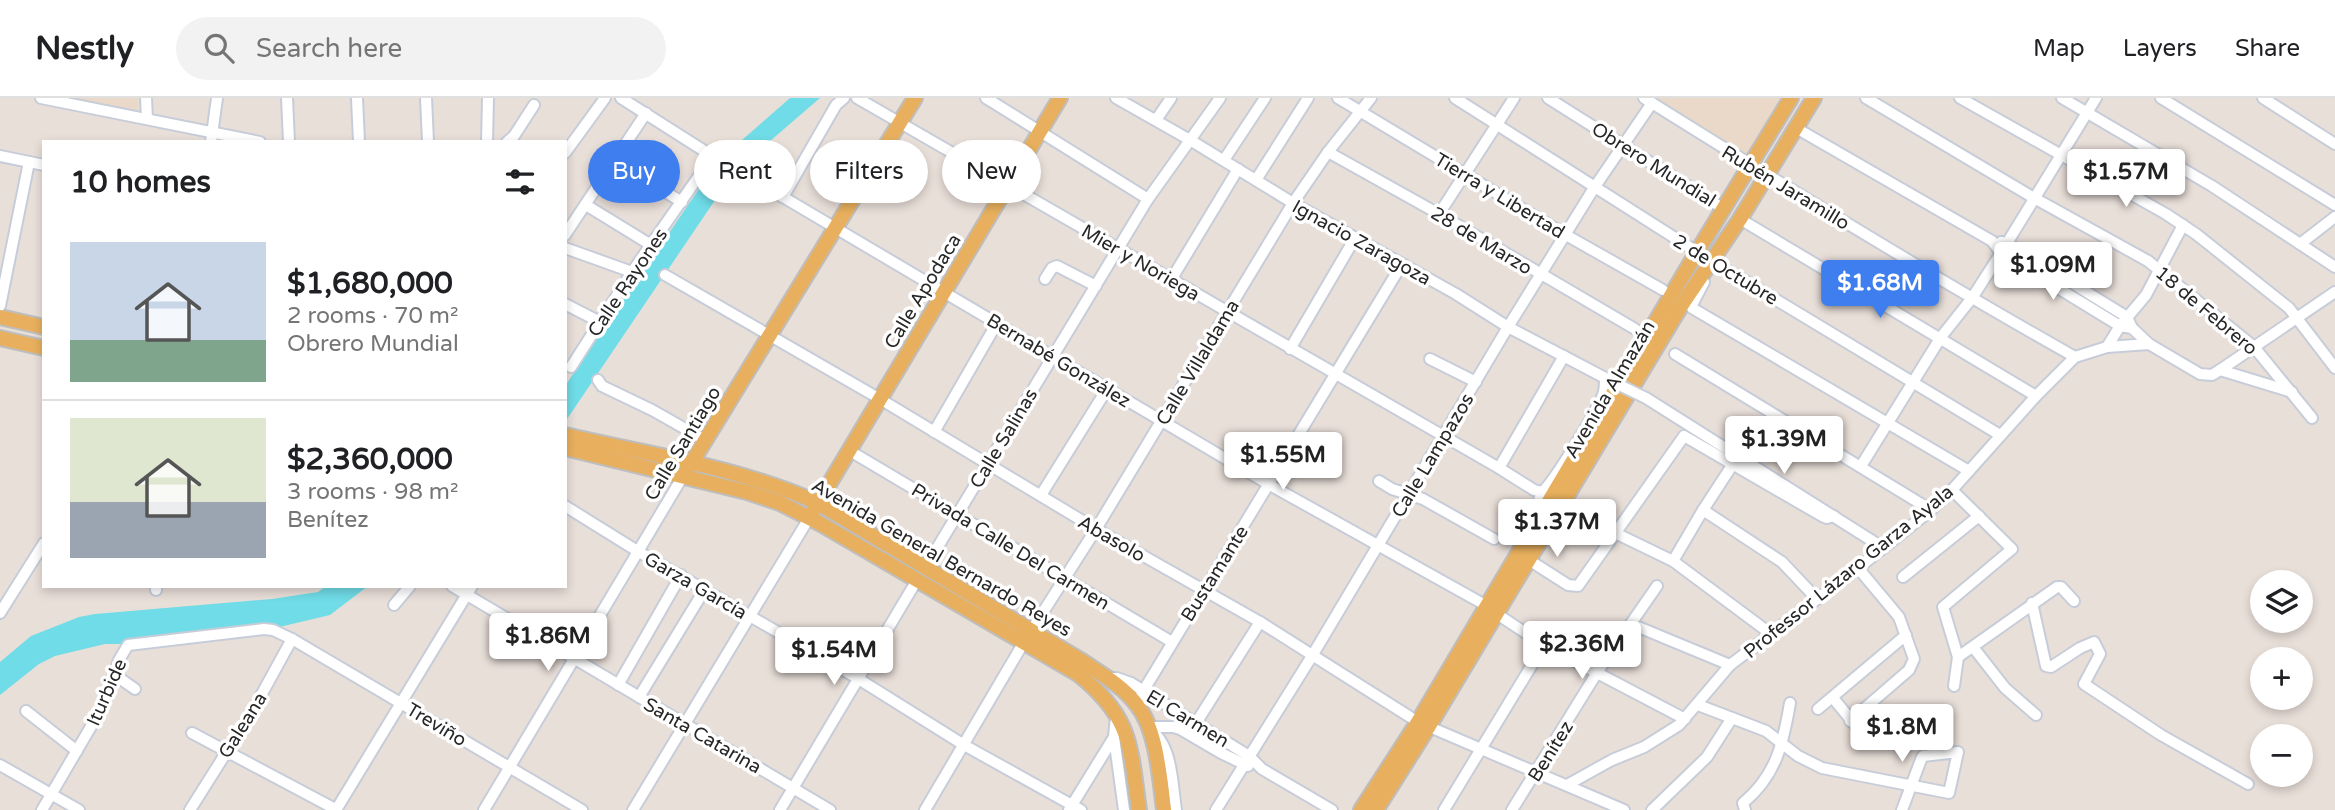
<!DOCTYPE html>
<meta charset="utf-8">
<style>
body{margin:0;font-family:"Varela Round",sans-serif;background:#f2f2f2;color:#202124;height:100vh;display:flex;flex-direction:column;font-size:26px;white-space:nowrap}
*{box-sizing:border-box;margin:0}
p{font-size:23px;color:#757577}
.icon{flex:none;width:38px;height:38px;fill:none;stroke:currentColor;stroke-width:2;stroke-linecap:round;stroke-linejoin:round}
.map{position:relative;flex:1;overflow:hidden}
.panel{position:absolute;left:42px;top:42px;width:525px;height:448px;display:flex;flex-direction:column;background:#fff;border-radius:0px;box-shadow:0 4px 10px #0003}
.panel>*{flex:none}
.hud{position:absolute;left:588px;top:42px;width:665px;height:63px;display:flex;gap:14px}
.buttons{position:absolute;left:2250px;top:472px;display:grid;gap:14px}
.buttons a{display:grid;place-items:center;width:63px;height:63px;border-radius:50%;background:#fff;box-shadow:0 4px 10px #0003;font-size:35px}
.price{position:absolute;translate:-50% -60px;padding:0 16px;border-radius:7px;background:#fff;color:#222;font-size:23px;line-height:46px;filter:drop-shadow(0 2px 4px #0008)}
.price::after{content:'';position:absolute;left:50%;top:42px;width:21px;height:16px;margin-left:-10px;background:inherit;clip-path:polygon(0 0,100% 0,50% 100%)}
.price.active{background:#3f7eef;color:#fff}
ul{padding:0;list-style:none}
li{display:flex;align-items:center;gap:21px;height:175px;padding:0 28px}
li+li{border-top:2px solid #e0e0e0}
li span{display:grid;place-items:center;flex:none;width:196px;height:140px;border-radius:0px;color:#555}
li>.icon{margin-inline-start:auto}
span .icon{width:84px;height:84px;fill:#fffc;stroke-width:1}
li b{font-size:30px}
h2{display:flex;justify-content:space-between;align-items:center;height:84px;padding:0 28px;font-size:30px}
.chip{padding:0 24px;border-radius:32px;background:#fff;box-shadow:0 4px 10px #0003;font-size:24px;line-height:63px}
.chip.active{background:#3f7eef;color:#fff}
header{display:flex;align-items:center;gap:42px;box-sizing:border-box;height:98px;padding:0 35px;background:#fff;border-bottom:2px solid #e0e0e0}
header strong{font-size:33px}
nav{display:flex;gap:38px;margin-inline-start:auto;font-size:24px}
.search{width:490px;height:63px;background:#f2f2f2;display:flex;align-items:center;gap:18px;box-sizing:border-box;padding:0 24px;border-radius:38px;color:#757577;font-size:26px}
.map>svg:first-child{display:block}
</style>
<header>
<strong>Nestly</strong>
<div class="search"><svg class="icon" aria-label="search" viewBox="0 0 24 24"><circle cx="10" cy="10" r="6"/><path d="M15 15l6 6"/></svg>Search here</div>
<nav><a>Map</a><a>Layers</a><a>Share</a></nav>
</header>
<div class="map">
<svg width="2335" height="712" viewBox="0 0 2335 712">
<rect width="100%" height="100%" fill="#e9dfd9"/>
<g fill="#ead9c8">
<path d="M73,0h65v15l-8,-2z"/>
<path d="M1649,0h131l-34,58z"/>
</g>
<g fill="#70dce7">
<path d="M790,0h30l-86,74 -169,250v-36l153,-225z"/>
<path d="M326,488h42l-38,29 -59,14 -136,15h-30l-50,12 -16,8 -39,31v-33l31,-26 48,-19 16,-3 177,-15 46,-7z"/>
</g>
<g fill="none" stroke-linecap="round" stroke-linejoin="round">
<defs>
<g id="minor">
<path d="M41,0l219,44"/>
<path d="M146,0l1,21"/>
<path d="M287,0l2,44"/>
<path d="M357,0l2,44"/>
<path d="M426,0l2,44"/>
<path d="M857,0l642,370 35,22 8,2c11,-8 55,-81 61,-97 2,-5 2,-11 2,-16"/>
<path d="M986,0l162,101"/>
<path d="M1116,0l74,42 103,63 163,91 52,33 103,54"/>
<path d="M1338,0l228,137 97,55"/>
<path d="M1455,0l242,154 303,183"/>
<path d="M1548,0l176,111"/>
<path d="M1644,0c142,89 285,177 431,259"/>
<path d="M1866,0l168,100 114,63 106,86 58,71"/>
<path d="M1960,0l206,116 30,20 93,74 46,60"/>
<path d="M2062,0l150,88 123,81"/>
<path d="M2161,0l174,107"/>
<path d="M2263,0l72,46"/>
<path d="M1156,22l15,-22"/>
<path d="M1796,30l196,113 9,12 119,73 12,2 17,16 51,30 12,1 8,-5 115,-78"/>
<path d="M211,44l6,-44"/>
<path d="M487,44l1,-44"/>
<path d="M507,44l7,-6 20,-31"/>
<path d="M1328,54l111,62 196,115"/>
<path d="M565,55l40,-55"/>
<path d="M0,58l44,9"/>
<path d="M1224,62l41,-62"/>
<path d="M616,64l66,40"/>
<path d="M741,80l9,1 33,18 487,288 217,121"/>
<path d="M1256,82l52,-82"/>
<path d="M783,99l53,-92 8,-7"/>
<path d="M586,107l65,40"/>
<path d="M1439,116l75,-116"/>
<path d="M1740,121l296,177"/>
<path d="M565,137l81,-122"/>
<path d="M2001,144l6,1 120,74 5,11"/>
<path d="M2300,146l35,-27"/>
<path d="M565,150l67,24"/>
<path d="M665,177l215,124 216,130 164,93 158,100 206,88"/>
<path d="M1045,181l7,-11 5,-2 39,20"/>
<path d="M1171,182l67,-111"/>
<path d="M1704,184l-12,23v3l277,163"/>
<path d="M565,206l35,18"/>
<path d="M0,208l29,-144"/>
<path d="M2107,249l13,-21 26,-31 37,-70"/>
<path d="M1290,251l65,-111"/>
<path d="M1675,256l256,156"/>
<path d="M1430,261l46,23"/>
<path d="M571,269l61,-95 78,-112v-4l-4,-4 -85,-54"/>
<path d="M2220,272l72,22"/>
<path d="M598,282l4,6 50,24 53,30"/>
<path d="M1646,300l236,149"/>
<path d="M934,334l63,-109"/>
<path d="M850,353l322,191"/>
<path d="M1861,368l80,-129 31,-39 29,-45 95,-155"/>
<path d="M1499,370l65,-112"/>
<path d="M1379,383l13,8 31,10 71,40"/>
<path d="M1952,392l60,59 -69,58 15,50 -4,29"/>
<path d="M1041,397l66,-106"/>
<path d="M565,408l74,46 218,126 107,67 117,65"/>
<path d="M1703,412l79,52 35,37"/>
<path d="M1580,418l93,45 98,73"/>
<path d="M1529,431l13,-37"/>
<path d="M1529,462l39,25 10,1 106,-150 138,80 5,2 7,-2"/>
<path d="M1673,463l30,-51 30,-46"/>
<path d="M925,470l223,-369 72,-101"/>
<path d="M1903,479l76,-61"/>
<path d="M156,488v4"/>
<path d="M452,488l378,224"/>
<path d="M2032,505l14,63 5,1 29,-19 14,-6 6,12 -16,30 77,51 87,49"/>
<path d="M394,507l16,-19"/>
<path d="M0,515l44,-70"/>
<path d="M1497,516l47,31 141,74"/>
<path d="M1631,526l99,41"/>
<path d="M1031,533l65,-102 197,-326 35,-51 43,-54"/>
<path d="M1973,549l32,41 31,27"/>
<path d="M1958,559l99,-70h4l13,14"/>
<path d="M115,577l20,14"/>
<path d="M1109,580h8l14,5 118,73 13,13 70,41"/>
<path d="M618,587l63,-110"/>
<path d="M639,599l66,-108"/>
<path d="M1833,600l28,34"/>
<path d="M1136,605l266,-439"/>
<path d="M1698,607l68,26 32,25 24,12 127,25 9,-41 -35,4 -1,1 -20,53"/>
<path d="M1818,611l88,-74"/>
<path d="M26,613l51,40"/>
<path d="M1116,618l-2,21 10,73"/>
<path d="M1850,623l59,-51 5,-11 -15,-42 -41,-49"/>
<path d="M1196,625l64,-101"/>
<path d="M1149,629h24l7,2 41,24 27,13"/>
<path d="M1149,631c24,15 23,56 27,81"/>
<path d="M192,635l145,77"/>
<path d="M0,667l79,45"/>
<path d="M1567,687l45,-25 32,-13 35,-22 51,-60 128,-97 73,-58 21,-20 84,-94 39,-39 32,-10 42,-3"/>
<path d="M42,712l61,-104 16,-46 9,-15 136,-16 9,1 19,9 290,171"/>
<path d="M190,712l63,-100 39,-71"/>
<path d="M336,712l136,-224"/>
<path d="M484,712l199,-334"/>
<path d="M633,712l176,-292"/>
<path d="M780,712l137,-230"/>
<path d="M925,712l99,-168"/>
<path d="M1069,712l45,-73"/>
<path d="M1216,712l96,-154 196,-329 86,-139 58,-85"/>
<path d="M1444,712l100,-165"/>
<path d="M1512,712l86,-139 59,-85"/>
<path d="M1652,712l55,-53 25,-39"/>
<path d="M1745,712l-2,-7c33,-27 40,-59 47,-100"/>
</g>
<g id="major">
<path d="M0,219l44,10"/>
<path d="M0,240l44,10"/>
<path d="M565,337c85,20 173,32 253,68l264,158c19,13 41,25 55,44 20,25 23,74 27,105"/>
<path d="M565,350l182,44 33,11 41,21 257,150c54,43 52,72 61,136"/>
<path d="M687,372l228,-372"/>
<path d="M813,413l247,-413"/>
<path d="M1361,712l57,-88 279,-470 94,-154"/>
<path d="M1376,712l53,-84 252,-420 59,-87 74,-121"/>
</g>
</defs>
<use href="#minor" stroke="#c7cdd8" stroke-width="14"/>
<use href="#major" stroke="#bebebe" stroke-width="18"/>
<use href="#minor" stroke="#fff" stroke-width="10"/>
<use href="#major" stroke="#e8b05e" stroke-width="14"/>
<defs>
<path id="minor-bridge" d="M1611,283l35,17"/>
</defs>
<use href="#minor-bridge" stroke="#c7cdd8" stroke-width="14" stroke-linecap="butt"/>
<use href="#minor-bridge" stroke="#fff" stroke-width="10"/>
</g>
<g text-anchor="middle" stroke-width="7" stroke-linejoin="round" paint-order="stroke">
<g font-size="19" fill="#272727" stroke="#fff">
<text transform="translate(1654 66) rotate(32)" y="7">Obrero Mundial</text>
<text transform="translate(1786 89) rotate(31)" y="7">Rubén Jaramillo</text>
<text transform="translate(1500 97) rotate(31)" y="7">Tierra y Libertad</text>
<text transform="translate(1482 142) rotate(31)" y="7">28 de Marzo</text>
<text transform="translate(1362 144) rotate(29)" y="7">Ignacio Zaragoza</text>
<text transform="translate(1141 164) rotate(30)" y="7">Mier y Noriega</text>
<text transform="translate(1726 171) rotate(31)" y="7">2 de Octubre</text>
<text transform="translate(627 184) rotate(-56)" y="7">Calle Rayones</text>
<text transform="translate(922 193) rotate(-59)" y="7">Calle Apodaca</text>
<text transform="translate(2207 212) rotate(40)" y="7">18 de Febrero</text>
<text transform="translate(1059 262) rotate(31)" y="7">Bernabé González</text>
<text transform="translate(1197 264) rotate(-59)" y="7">Calle Villaldama</text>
<text transform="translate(1609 291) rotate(-59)" y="7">Avenida Almazán</text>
<text transform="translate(1003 340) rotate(-59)" y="7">Calle Salinas</text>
<text transform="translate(682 345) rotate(-59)" y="7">Calle Santiago</text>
<text transform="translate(1432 357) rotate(-59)" y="7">Calle Lampazos</text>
<text transform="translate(1112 440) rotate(30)" y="7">Abasolo</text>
<text transform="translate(1011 448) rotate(31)" y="7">Privada Calle Del Carmen</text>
<text transform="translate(942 459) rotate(30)" y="7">Avenida General Bernardo Reyes</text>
<text transform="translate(1848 473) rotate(-39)" y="7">Professor Lázaro Garza Ayala</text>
<text transform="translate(1214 475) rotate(-58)" y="7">Bustamante</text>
<text transform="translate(696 487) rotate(30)" y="7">Garza García</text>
<text transform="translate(106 594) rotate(-66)" y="7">Iturbide</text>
<text transform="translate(1188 620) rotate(31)" y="7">El Carmen</text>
<text transform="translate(437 626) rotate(31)" y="7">Treviño</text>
<text transform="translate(242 627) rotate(-58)" y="7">Galeana</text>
<text transform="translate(703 637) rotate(30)" y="7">Santa Catarina</text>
<text transform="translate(1550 653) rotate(-58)" y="7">Benítez</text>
</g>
</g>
</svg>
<div class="buttons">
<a><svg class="icon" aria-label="layers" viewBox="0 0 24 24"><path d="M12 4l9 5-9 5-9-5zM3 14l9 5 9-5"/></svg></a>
<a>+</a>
<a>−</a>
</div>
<b class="price" style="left:2126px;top:111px">$1.57M</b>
<b class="price" style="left:2053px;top:204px">$1.09M</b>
<b class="price active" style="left:1880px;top:222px">$1.68M</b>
<b class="price" style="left:1784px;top:378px">$1.39M</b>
<b class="price" style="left:1283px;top:394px">$1.55M</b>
<b class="price" style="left:1557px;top:461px">$1.37M</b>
<b class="price" style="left:548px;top:575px">$1.86M</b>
<b class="price" style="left:1582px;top:583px">$2.36M</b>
<b class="price" style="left:834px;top:589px">$1.54M</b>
<b class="price" style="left:1902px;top:666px">$1.8M</b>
<div class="hud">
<a class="chip active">Buy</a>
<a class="chip">Rent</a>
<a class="chip">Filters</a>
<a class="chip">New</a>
</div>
<section class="panel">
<h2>10 homes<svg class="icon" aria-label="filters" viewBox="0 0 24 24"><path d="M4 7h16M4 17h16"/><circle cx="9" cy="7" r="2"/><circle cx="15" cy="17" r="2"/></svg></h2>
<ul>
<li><span style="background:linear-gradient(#c9d6e8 70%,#7fa58c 0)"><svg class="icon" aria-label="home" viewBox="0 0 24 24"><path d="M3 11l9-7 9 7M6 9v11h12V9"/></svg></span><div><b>$1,680,000</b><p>2 rooms · 70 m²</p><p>Obrero Mundial</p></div></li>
<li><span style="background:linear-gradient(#dfe7d0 60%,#9aa5b1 0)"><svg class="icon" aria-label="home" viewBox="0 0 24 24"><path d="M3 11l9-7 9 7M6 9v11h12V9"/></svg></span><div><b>$2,360,000</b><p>3 rooms · 98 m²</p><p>Benítez</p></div></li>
</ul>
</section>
</div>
